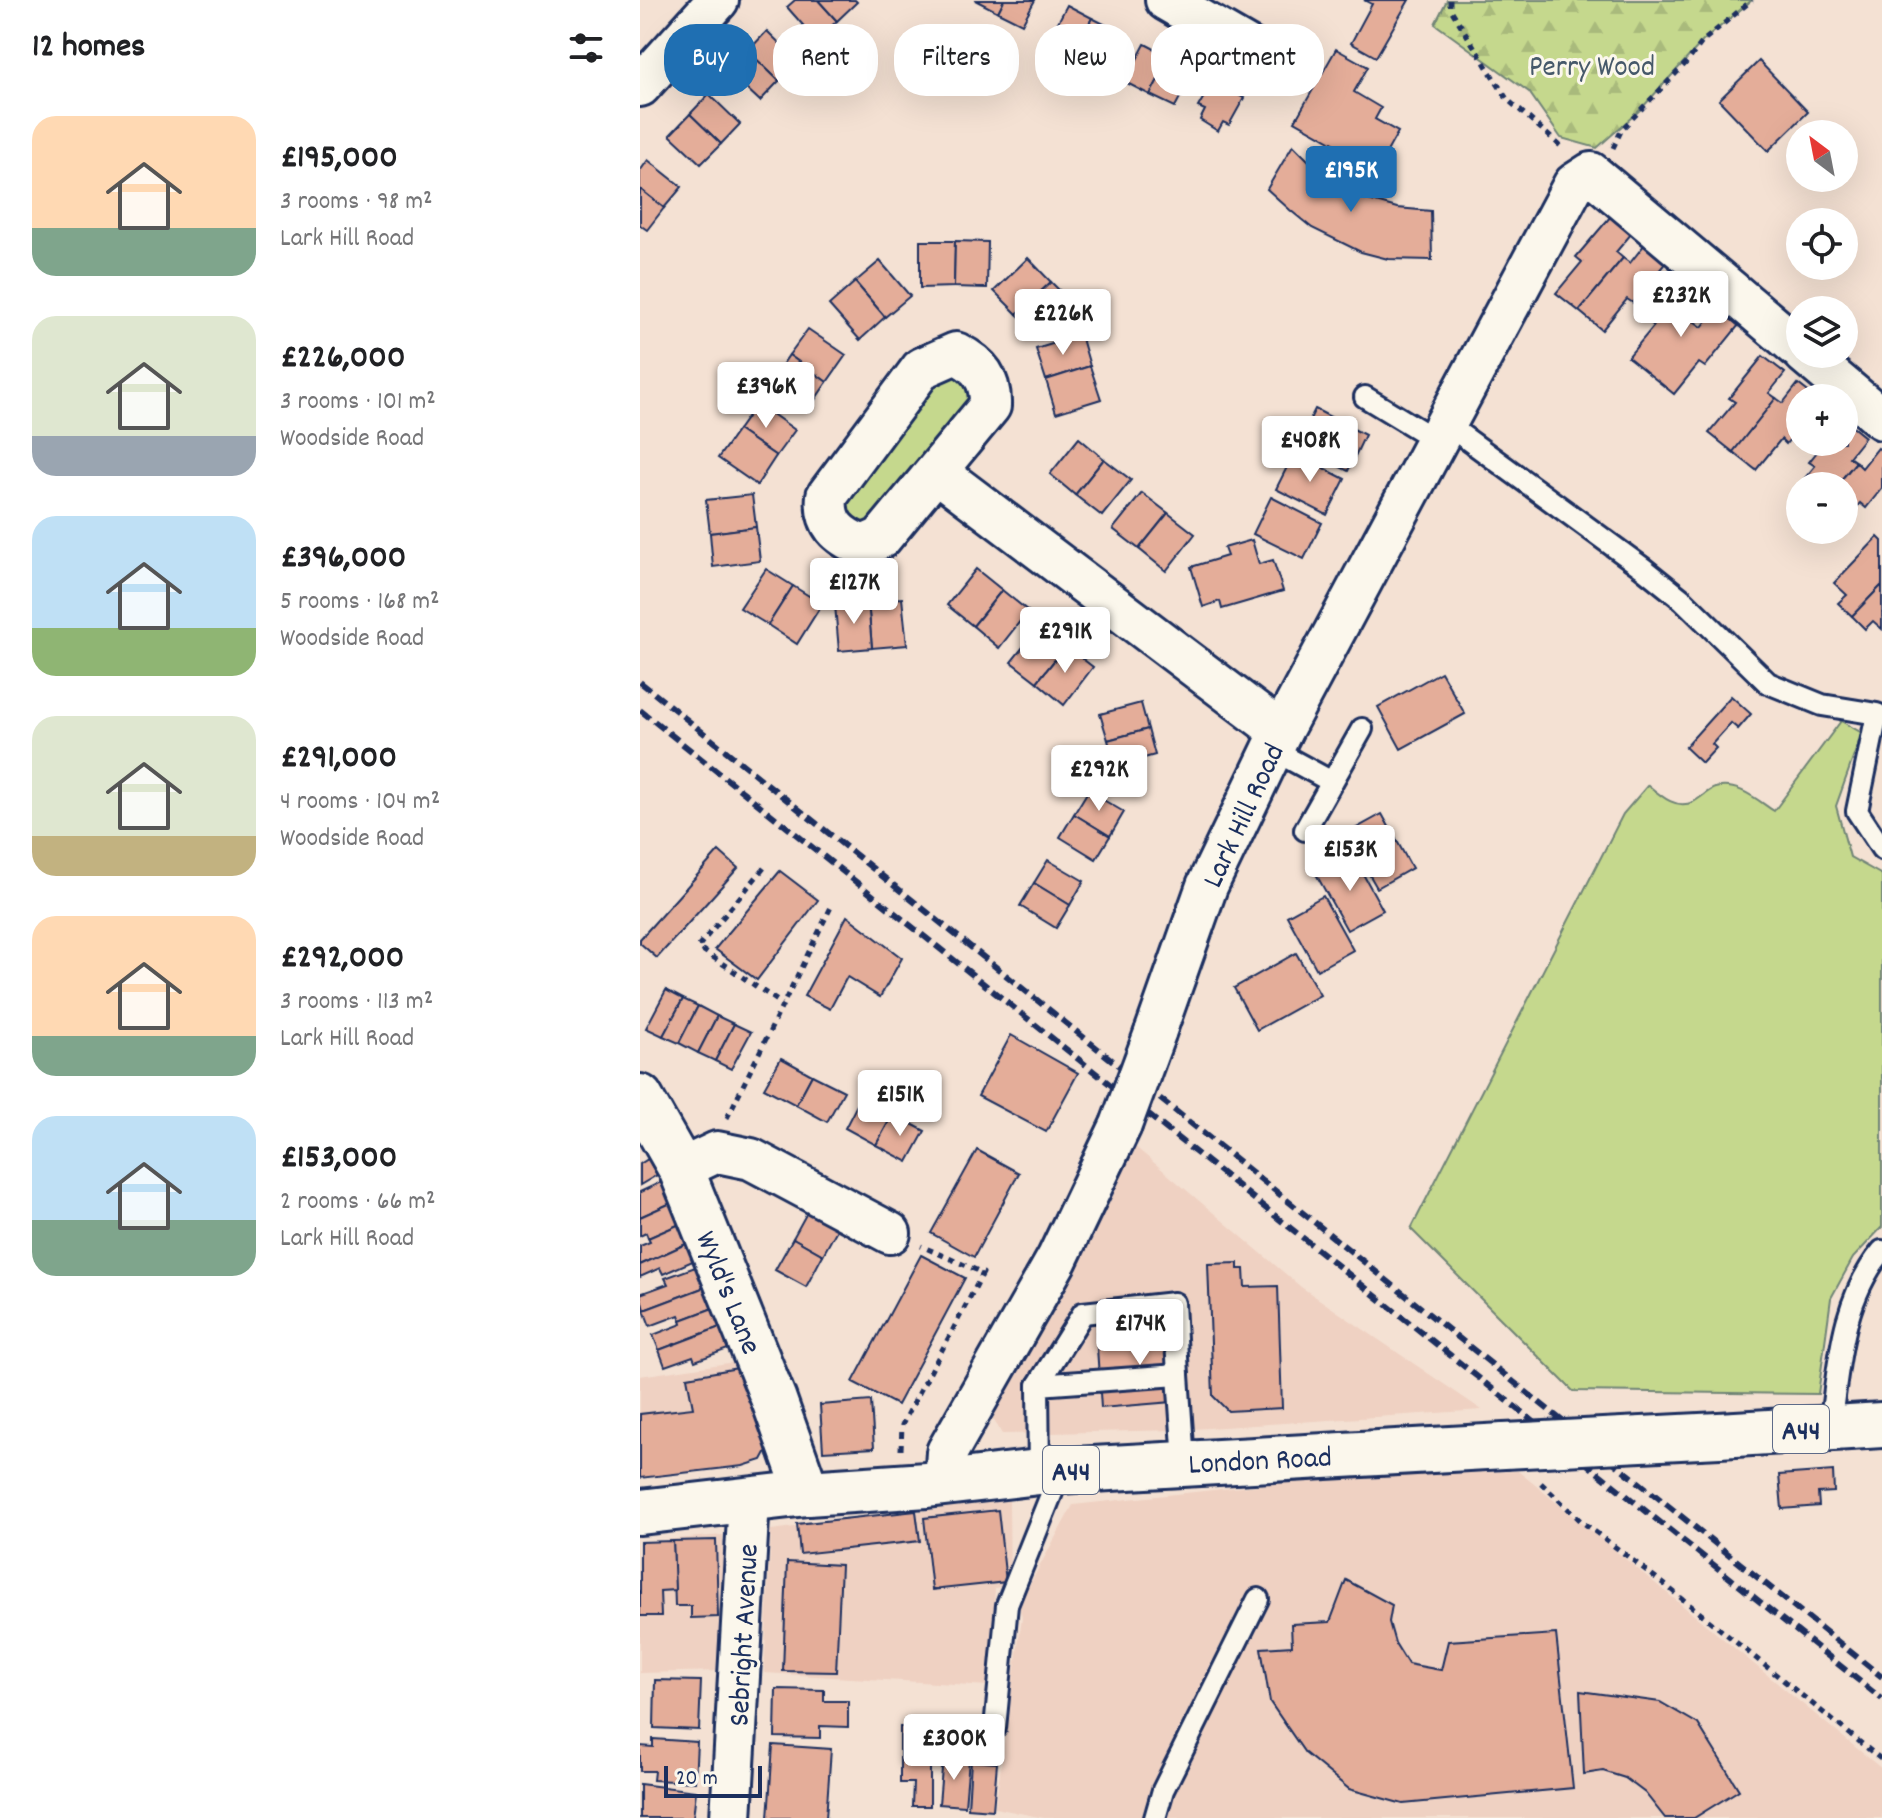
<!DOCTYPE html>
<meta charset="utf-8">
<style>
body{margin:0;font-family:Dekko,sans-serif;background:#f2f2f2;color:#202124;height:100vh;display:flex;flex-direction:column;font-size:30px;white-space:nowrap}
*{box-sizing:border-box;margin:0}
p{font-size:26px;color:#757577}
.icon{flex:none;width:44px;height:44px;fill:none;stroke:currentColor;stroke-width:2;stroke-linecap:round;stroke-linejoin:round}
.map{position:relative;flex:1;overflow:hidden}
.side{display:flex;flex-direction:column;background:#fff;width:640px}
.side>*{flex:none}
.guide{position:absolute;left:24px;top:24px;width:760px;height:72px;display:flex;gap:16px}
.needle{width:52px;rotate:328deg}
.fabs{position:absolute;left:1146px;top:120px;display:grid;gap:16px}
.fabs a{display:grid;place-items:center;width:72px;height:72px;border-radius:50%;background:#fff;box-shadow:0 8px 32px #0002;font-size:40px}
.scale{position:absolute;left:24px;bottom:20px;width:98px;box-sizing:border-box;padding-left:8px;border:4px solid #1b2f5e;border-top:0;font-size:22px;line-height:28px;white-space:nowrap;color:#1b2f5e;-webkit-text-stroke:6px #fbf7ec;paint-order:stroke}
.price{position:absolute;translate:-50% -68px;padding:0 18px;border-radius:8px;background:#fff;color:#222;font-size:26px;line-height:52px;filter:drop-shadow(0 2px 4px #0008)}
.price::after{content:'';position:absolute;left:50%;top:48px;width:24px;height:18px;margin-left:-12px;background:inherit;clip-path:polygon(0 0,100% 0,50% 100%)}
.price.active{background:#1f6fb2;color:#fff}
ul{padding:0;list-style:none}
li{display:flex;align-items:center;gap:24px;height:200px;padding:0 32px}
li span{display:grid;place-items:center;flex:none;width:224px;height:160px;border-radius:24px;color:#555}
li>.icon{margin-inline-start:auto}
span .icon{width:96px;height:96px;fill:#fffc;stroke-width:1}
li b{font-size:34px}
h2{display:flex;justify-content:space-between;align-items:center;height:96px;padding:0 32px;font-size:34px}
.pill{padding:0 28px;border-radius:32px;background:#fff;box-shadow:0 8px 32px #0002;font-size:28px;line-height:72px}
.pill.active{background:#1f6fb2;color:#fff}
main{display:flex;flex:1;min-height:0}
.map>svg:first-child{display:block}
</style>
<main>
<section class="side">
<h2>12 homes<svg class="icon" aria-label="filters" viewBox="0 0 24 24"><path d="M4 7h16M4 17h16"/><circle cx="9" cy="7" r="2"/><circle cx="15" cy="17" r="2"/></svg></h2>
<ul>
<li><span style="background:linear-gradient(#ffd9b3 70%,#7fa58c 0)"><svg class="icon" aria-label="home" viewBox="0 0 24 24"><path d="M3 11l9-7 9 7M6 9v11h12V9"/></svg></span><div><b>£195,000</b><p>3 rooms · 98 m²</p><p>Lark Hill Road</p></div></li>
<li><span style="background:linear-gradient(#dfe7d0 75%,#9aa5b1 0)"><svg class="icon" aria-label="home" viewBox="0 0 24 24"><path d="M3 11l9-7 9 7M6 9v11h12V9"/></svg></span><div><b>£226,000</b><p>3 rooms · 101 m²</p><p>Woodside Road</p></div></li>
<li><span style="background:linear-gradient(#bfe0f5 70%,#8fb573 0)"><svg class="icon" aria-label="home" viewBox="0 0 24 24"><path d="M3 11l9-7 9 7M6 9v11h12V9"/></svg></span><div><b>£396,000</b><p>5 rooms · 168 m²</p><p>Woodside Road</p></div></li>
<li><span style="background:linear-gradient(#dfe7d0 75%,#c2b280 0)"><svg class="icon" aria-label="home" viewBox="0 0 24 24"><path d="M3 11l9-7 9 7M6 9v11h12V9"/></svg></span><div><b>£291,000</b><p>4 rooms · 104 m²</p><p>Woodside Road</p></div></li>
<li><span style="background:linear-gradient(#ffd9b3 75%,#7fa58c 0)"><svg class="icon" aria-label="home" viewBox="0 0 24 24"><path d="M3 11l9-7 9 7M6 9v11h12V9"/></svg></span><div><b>£292,000</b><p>3 rooms · 113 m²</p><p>Lark Hill Road</p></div></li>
<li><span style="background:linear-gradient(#bfe0f5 65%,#7fa58c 0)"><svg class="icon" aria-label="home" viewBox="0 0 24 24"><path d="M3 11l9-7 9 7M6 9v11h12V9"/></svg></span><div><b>£153,000</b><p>2 rooms · 66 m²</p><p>Lark Hill Road</p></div></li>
</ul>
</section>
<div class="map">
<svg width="1242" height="1818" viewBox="0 0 1242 1818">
<defs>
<pattern id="forest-firs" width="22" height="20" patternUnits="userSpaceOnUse" patternTransform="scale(2)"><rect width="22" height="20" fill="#c5d88d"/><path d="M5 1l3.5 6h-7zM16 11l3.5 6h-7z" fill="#a9ba7c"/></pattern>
</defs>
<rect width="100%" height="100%" fill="#f4e1d3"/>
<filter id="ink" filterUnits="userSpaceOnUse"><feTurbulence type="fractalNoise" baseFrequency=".0125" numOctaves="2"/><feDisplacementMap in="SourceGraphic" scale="16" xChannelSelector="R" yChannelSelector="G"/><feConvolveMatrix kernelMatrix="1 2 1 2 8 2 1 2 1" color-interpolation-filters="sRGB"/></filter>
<g filter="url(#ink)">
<g fill="#efd1c2">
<path d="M486,1139l175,148 181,123 -305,20 -175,4 -16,-27z"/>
<path d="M95,1362l34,85 -7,13 -19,6 -103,12v-102z"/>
<path d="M878,1471l364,298v49h-838l-49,-10 27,-190 -3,-14 54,-99 242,-26z"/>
<path d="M369,1500l1,85 -15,3 -6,98 -225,-13 7,-143z"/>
<path d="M83,1535l-2,136 -81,2v-131z"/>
</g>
<g fill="#c5d88d" stroke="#708476" stroke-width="2">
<path d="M319,369l16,28 -115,138 -24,-37 93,-124z"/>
<path d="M1201,721l21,12 -26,73 14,51 32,18v352l-29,31 -22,40 -13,96 -245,-3 -162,-162 212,-415 25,-29c13,11 28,25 45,17 8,-4 15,-12 22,-14 23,-6 42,12 59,23z"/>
</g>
<path fill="url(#forest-firs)" stroke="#708476" stroke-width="2" d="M807,0h305l-49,41 -62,68 -44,39 -36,-10 -32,-46 -94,-68z"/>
<g fill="#e4ad99" stroke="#1b2f5e" stroke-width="2">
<path d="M155,0h23l19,21 -21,19 -29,-33z"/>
<path d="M178,0h37l2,2 -20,19z"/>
<path d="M335,0h29l-6,12z"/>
<path d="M364,0h31l-13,24 -24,-12z"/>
<path d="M724,0h45l-33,57 -25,-14 21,-39z"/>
<path d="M427,5l25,13 -20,38 -25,-13z"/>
<path d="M452,18l24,12 -20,38 -24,-12z"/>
<path d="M127,31l31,30 -19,20 -31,-30z"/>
<path d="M505,44l25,13 -20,38 -25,-13z"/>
<path d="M696,49l32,18 -14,25 27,16 -6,11 23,13 -20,36 -83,-47z"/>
<path d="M108,51l31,30 -19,20 -31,-29z"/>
<path d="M530,57l25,12 -20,38 -25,-12z"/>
<path d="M1119,61l49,51 -40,39 -49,-51z"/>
<path d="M573,81l31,17 -15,27 -6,-3 -5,9 -18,-11 5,-10 -7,-3z"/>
<path d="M69,94l31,30 -19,20 -31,-30z"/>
<path d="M50,114l31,30 -20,20 -31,-29z"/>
<path d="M653,145l27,27 38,25 39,11 34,3 1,49 -44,-1 -27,-7 -49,-24 -22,-18 -23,-21z"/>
<path d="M8,160l34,27 -18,21 -24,-19v-18z"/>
<path d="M0,189l24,19 -17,22 -7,-5z"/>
<path d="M971,216l21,17 -16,19 7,6 -44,53 -23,-18 26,-31 -6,-5z"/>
<path d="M280,241h35l-1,46 -34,1z"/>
<path d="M315,241l33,1 -1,46 -33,-1z"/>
<path d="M1005,244l22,17 -34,42 -6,-4 -25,31 -23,-19 44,-53 7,5z"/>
<path d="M388,258l23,24 -34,32 -23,-23z"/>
<path d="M240,261l30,35 -25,21 -30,-35z"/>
<path d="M1042,280l22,17 -16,19 7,6 7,5 15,-19 22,17 -34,42 -6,-4 -25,31 -46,-37 26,-31 -6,-5z"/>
<path d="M215,282l30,35 -25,23 -31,-35z"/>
<path d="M411,282l24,24 -34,33 -24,-25z"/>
<path d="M168,329l38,26 -19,27 -38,-27z"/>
<path d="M441,335l9,31 -44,14 -10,-31z"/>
<path d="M149,355l38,27 -19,28 -39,-26z"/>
<path d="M1123,356l22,17 -16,20 7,5 -43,54 -24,-19 26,-31 -6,-4z"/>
<path d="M450,366l11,33 -45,14 -10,-33z"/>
<path d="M1158,384l18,14h-16v28l-14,18 -5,-5 -25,31 -23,-18 43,-54 7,5z"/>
<path d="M117,403l38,27 -19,26 -38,-26z"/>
<path d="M675,409l50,26 -17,36 -51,-26z"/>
<path d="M1204,420l21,17 -16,20 7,5 -20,24h-36v20l-11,-9 26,-31 -6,-4 16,-20h19z"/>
<path d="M98,430l38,26 -19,29 -39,-27z"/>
<path d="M439,438l25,21 -29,36 -25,-21z"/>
<path d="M1238,448l4,3v37l-16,20 -6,-5 -16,20v-37h-8l20,-24 6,6z"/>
<path d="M654,453l51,26 -18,36 -51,-26z"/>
<path d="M464,459l27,21 -29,36 -27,-21z"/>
<path d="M502,493l26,20 -29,36 -26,-20z"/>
<path d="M112,495l4,32 -46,6 -4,-33z"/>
<path d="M631,497l51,26 -18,36 -51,-25z"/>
<path d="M528,513l27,21 -29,37 -27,-22z"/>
<path d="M116,527l4,34 -47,6 -3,-34z"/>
<path d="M1238,537l4,4v44l-30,31 -14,-13 9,-8 -13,-12z"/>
<path d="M612,540l7,24 14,-4 10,31 -61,18 -2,-8 -17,6 -12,-40 36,-11 -3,-8z"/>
<path d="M126,569l27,17 -25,39 -28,-17z"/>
<path d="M336,569l26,21 -29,36 -26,-21z"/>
<path d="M1242,585v44l-9,-8 -8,8 -13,-13z"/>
<path d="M153,586l29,18 -25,40 -29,-19z"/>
<path d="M362,590l26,21 -29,37 -26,-22z"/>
<path d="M262,598l5,47 -35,3 -4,-47z"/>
<path d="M228,601l4,47 -33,3 -4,-46z"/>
<path d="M400,626l26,20 -29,36 -26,-20z"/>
<path d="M426,646l27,21 -29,38 -27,-23z"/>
<path d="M801,672l24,42 -64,35 -23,-42z"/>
<path d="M1091,696l20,18 -13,15 -7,-6 -19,21 4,4 -14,15 -17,-16z"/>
<path d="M501,703l7,26 -40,11 -8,-26z"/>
<path d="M508,729l7,26 -40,11 -7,-26z"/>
<path d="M448,791l36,21 -14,24 -36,-22z"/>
<path d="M434,814l36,22 -14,23 -36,-22z"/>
<path d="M742,814l30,54 -35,20 -31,-54z"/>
<path d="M79,851l19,17 -81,90 -17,-15v-4z"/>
<path d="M713,856l30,54 -36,20 -30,-54z"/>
<path d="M408,860l36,21 -14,24 -36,-22z"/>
<path d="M140,871l38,29 -61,80 -42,-31z"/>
<path d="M394,883l36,22 -14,23 -36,-22z"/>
<path d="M683,896l30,54 -36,20 -30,-54z"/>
<path d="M207,916l55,42 -22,39 -33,-20 -17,32 -26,-13z"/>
<path d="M656,953l24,42 -63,35 -23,-42z"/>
<path d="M26,990l17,9 -20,37 -17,-8z"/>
<path d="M43,999l15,7 -19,37 -16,-7z"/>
<path d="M58,1006l19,10 -19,37 -19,-10z"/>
<path d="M77,1016l17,8 -19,37 -17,-8z"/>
<path d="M94,1024l17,8 -20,37 -16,-8z"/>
<path d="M371,1035l67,38 -32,59 -68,-36z"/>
<path d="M141,1058l31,17 -16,30 -32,-17z"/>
<path d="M172,1075l32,16 -17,31 -31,-17z"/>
<path d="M221,1097l32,17 -17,31 -31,-17z"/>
<path d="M253,1114l32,17 -17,31 -32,-17z"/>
<path d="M337,1150l42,23 -45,84 -43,-24z"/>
<path d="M8,1159l9,16 -17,10v-21z"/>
<path d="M21,1182l10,21 -31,14v-25z"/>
<path d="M31,1203l9,21 -32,14 -2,-5 -6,3v-19z"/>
<path d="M170,1207l30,17 -17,31 -30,-17z"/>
<path d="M40,1224l8,19 -48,22v-19l10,-4 -2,-4z"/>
<path d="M153,1238l30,17 -17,32 -31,-17z"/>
<path d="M48,1243l7,17 -32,14 -3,-6 -20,9v-12z"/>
<path d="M281,1255l44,23 -68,127 -44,-23z"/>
<path d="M598,1263v6h6l1,18 33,-1 4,122 -54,3 -15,-15 -5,-132z"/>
<path d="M58,1266l7,21 -61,23 -4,-16 28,-10 -3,-6z"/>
<path d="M65,1287l8,21 -32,12 -2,-5 -29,11 -6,-16z"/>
<path d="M73,1308l7,19 -61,23 -6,-15 29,-11 -1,-4z"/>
<path d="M80,1327l8,22 -33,12 -2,-5 -28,10 -6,-16z"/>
<path d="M539,1327l5,74 -83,7 -5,-76z"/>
<path d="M98,1368l31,79 -7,13 -19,6 -103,12v-64l53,-6 -6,-31z"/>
<path d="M231,1401l3,47 -51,3 -3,-46z"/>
<path d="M1193,1471l1,21 -16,1 1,13 -37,3 -3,-34z"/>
<path d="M358,1510l8,72 -74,8 -8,-72z"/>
<path d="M276,1511l4,30 -120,13 -3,-30z"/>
<path d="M76,1540l2,77 -27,1v-12h-16l-2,-65z"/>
<path d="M33,1541l2,49 -15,1 1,25h-21v-74z"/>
<path d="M147,1562l54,3 -5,107 -53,-1z"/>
<path d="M706,1580l46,25 -3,17 6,21 13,21 33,6 7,-29 108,-7 17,154 -170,16 -54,-15 -44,-36 -35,-51 -9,-54 31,-2 -1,-22 39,-2z"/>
<path d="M15,1680l46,1 -2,49 -45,-2z"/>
<path d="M136,1689l48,1v11h24v26l-28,-1v12l-45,-1z"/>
<path d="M940,1691l80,11 38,22 41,66 -45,28h-29l-20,-25 -20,-15 -22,-7 -19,3z"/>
<path d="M269,1719h21v87h-18l1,-23h-13v-56h9z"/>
<path d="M13,1739l44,3 -2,40 -42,-2 1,-9h-14v-25l13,1z"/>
<path d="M133,1745l58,4 -5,69h-58z"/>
<path d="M303,1757l26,2 -4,47 -26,-2z"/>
<path d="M331,1761l26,2 -4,47 -25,-2z"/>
<path d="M0,1784l56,7 -3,27h-53z"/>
</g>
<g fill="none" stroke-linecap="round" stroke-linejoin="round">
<defs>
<g id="lane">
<path d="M725,397l71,43"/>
<path d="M805,423l198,145 40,32 85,83 54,22 55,9 -20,97 25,38"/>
<path d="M633,750l59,32"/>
<path d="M665,830l57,-101"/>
<path d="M398,1385l45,-72 91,-10 4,72"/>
<path d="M1190,1426c9,-61 11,-125 52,-175"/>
<path d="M399,1472l-1,-87 140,-10 6,87"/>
<path d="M355,1728l12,-123 54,-135"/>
<path d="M515,1818l8,-28 95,-191"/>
</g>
<g id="street">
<path d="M526,0l85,49"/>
<path d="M0,86l78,-86"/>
<path d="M316,353c24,12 35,26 34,53l-109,132 -18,8c-25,-10 -39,-22 -36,-50l95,-128z"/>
<path d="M1165,354l77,65"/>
<path d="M297,472l344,260"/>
<path d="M515,1033l52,-147 74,-154 293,-548 17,-11 209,176"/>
<path d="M41,1169l36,-17 34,7 139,74"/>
<path d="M305,1482l2,-30 110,-193 64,-134"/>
<path d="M91,1818l18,-318"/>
</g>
<path id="secondary" d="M0,1097l41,72 93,231 33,93"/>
<g id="primary">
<path d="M1079,1435l163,-10"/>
<path d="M0,1512l167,-19 120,-8 112,-13 465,-26"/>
</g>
</defs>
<use href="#lane" stroke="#1b2f5e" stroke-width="26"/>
<use href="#street" stroke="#1b2f5e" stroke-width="46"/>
<use href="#secondary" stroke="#1b2f5e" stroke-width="50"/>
<use href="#primary" stroke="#1b2f5e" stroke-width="50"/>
<g stroke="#1b2f5e" stroke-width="5" stroke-dasharray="6 6" stroke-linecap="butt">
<path d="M810,0v8l57,91 57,50"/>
<path d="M973,148l9,-19 66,-68 15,-20 49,-41"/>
<path d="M124,868l-66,79 84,57"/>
<path d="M87,1118l105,-213"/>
<path d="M261,1450l1,-25 81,-152 -62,-27"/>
<path d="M901,1483l40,38 83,63 218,176"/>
</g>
<use href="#lane" stroke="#fbf7ec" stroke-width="20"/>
<use href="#street" stroke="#fbf7ec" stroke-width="40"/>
<use href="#secondary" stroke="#fbf7ec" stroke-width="44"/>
<use href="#primary" stroke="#fbf7ec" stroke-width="44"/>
<g stroke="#1b2f5e" stroke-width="6" stroke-dasharray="12 6" stroke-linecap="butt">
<path d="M0,682l1242,995"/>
<path d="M0,710l1242,989"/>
</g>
<defs>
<path id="street-bridge" d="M481,1125l34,-92"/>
<path id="primary-bridge" d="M864,1446l215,-11"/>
</defs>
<use href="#street-bridge" stroke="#1b2f5e" stroke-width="46" stroke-linecap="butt"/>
<use href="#primary-bridge" stroke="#1b2f5e" stroke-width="50" stroke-linecap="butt"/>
<use href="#street-bridge" stroke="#fbf7ec" stroke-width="40"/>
<use href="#primary-bridge" stroke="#fbf7ec" stroke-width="44"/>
</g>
</g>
<g text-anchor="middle" stroke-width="6" stroke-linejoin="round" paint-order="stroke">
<g fill="#fbf7ec" stroke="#5e6b89" stroke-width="2">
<rect x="1133" y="1405" width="56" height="48" rx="6"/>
<rect x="403" y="1446" width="56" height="48" rx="6"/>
</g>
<g font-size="28" font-weight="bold" fill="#1b2f5e">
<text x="1161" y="1439">A44</text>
<text x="431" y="1480">A44</text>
</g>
<g font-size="30" fill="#46596a" stroke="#fbf7ec">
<text x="952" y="75">Perry Wood</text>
</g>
<g font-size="30" fill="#1b2f5e" stroke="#fbf7ec">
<text transform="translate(602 815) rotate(-65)" y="10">Lark Hill Road</text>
<text transform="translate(90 1292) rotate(68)" y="10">Wyld's Lane</text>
<text transform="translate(620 1459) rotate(-3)" y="10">London Road</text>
<text transform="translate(102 1635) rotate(-87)" y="10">Sebright Avenue</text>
</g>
</g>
</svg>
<div class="fabs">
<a><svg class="needle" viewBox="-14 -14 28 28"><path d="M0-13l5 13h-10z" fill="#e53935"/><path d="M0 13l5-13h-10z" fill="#757577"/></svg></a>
<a><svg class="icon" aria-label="locate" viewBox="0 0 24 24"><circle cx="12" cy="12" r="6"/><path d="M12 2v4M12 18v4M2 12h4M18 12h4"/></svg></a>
<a><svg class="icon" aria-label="layers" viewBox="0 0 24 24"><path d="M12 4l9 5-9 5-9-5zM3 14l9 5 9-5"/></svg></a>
<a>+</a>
<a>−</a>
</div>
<div class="scale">20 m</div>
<b class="price active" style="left:711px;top:214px">£195K</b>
<b class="price" style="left:1041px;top:339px">£232K</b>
<b class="price" style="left:423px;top:357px">£226K</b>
<b class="price" style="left:126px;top:430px">£396K</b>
<b class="price" style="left:670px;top:484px">£408K</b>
<b class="price" style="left:214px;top:626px">£127K</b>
<b class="price" style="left:425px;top:675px">£291K</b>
<b class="price" style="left:459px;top:813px">£292K</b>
<b class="price" style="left:710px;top:893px">£153K</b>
<b class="price" style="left:260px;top:1138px">£151K</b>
<b class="price" style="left:500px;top:1367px">£174K</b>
<b class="price" style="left:314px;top:1782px">£300K</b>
<div class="guide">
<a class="pill active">Buy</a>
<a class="pill">Rent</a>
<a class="pill">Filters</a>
<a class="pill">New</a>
<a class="pill">Apartment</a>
</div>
</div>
</main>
